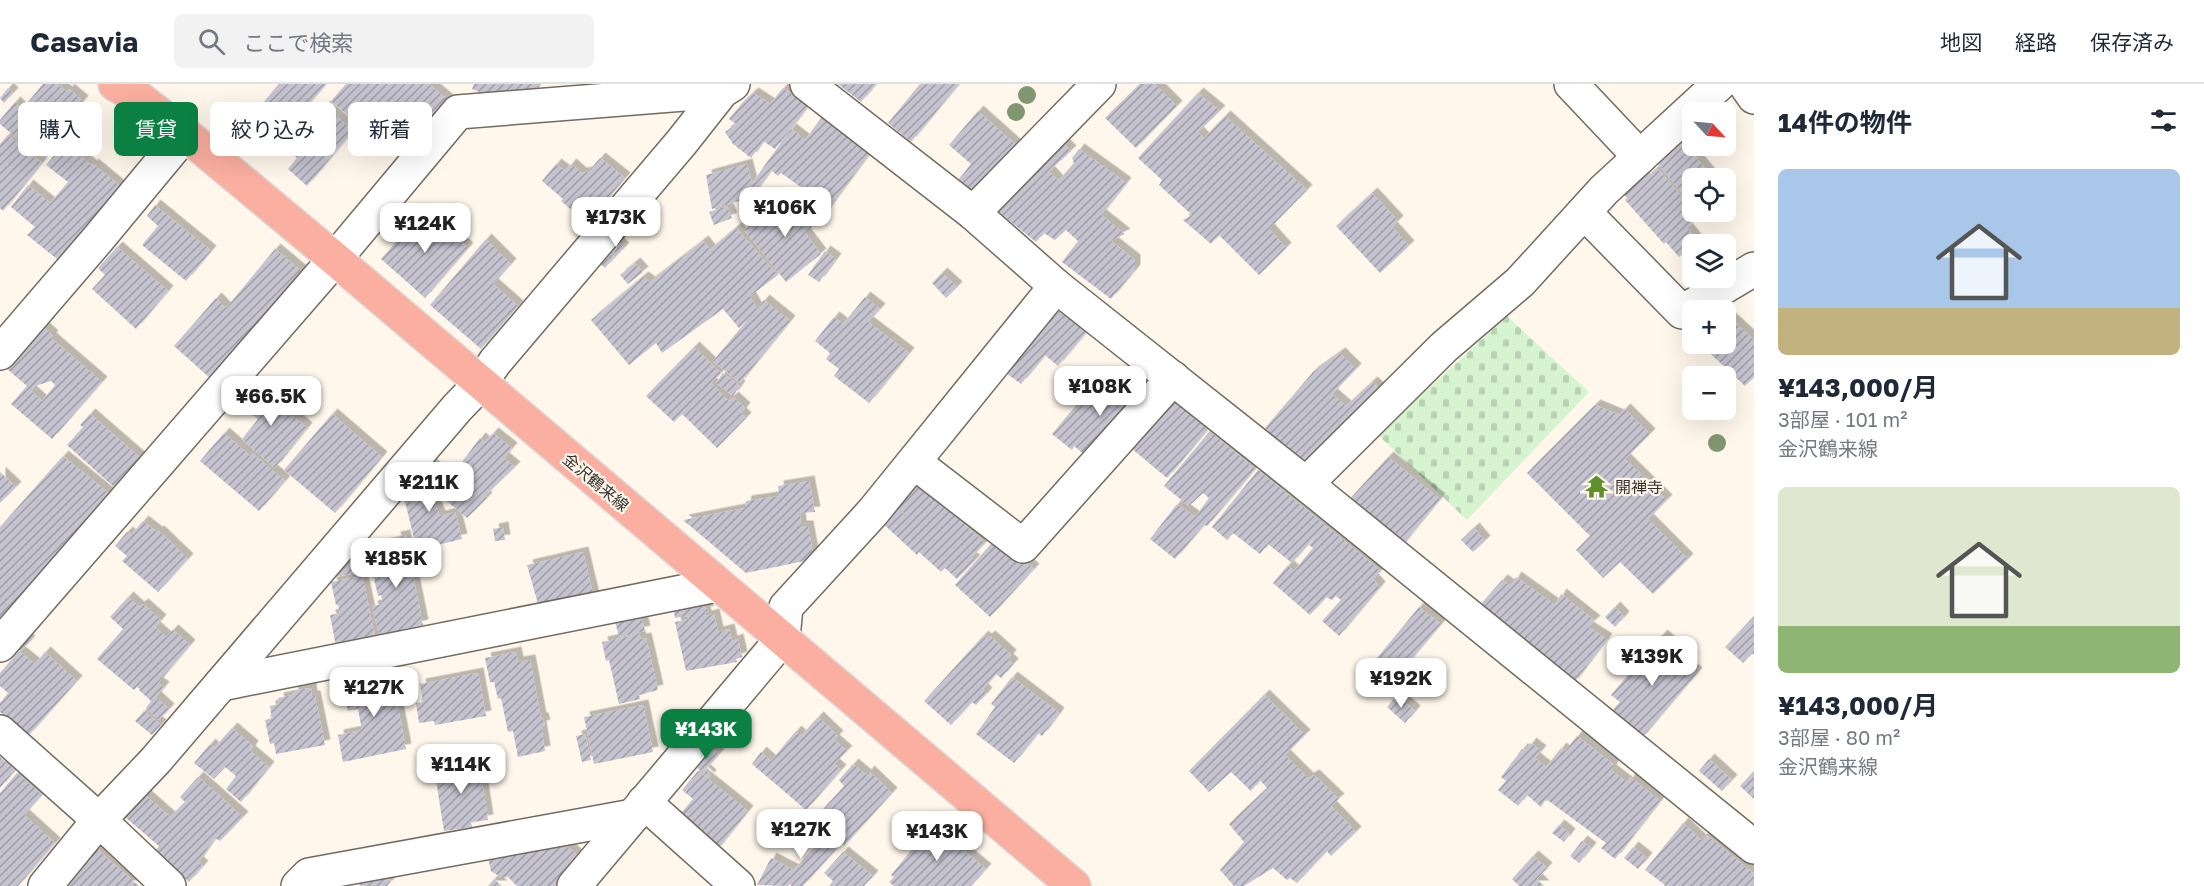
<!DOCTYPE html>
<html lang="ja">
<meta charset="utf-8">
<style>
body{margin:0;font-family:"Golos Text","Noto Sans JP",sans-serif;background:#f2f2f3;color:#1f2937;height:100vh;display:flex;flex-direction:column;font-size:22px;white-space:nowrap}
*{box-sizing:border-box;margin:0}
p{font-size:20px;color:#747a83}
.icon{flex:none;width:33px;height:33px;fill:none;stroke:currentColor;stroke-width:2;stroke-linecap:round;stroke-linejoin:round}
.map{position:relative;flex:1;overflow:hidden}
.side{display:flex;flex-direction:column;background:#fff;width:450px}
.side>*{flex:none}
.top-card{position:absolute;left:18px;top:18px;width:570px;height:54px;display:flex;gap:12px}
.needle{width:39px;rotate:116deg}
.tools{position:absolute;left:1682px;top:18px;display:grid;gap:12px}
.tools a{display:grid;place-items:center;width:54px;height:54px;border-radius:9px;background:#fff;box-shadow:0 6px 24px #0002;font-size:30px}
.price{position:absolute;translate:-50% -51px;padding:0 14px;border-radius:12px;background:#fff;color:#222;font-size:20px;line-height:39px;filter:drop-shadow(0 2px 3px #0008)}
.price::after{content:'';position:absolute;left:50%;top:36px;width:18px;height:14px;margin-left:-9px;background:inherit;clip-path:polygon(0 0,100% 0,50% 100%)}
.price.on{background:#0b8043;color:#fff}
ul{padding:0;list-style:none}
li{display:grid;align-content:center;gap:12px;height:318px;padding:0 24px}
li span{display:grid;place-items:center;height:186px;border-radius:9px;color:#555}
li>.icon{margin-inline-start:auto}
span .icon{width:108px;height:108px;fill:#fffc;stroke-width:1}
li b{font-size:26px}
h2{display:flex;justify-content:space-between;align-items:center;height:72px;padding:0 24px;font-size:26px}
.pill{padding:0 21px;border-radius:9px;background:#fff;box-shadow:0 6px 24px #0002;font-size:21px;line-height:54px}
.pill.on{background:#0b8043;color:#fff}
header{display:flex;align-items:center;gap:36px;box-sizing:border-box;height:84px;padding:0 30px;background:#fff;border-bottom:2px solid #e0e1e3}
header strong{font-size:28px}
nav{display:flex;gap:33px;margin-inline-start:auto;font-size:21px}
.search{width:420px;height:54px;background:#f2f2f3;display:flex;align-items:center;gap:15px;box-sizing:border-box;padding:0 21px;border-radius:9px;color:#747a83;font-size:22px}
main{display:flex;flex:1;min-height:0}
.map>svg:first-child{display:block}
</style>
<header>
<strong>Casavia</strong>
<div class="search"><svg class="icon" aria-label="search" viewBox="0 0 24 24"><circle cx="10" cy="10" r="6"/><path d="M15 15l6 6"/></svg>ここで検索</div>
<nav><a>地図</a><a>経路</a><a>保存済み</a></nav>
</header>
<main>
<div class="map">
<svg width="1754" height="802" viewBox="0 0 1754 802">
<defs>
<pattern id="cemetery-stones" width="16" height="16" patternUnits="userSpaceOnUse" patternTransform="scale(1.5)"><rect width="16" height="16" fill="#d7f4d1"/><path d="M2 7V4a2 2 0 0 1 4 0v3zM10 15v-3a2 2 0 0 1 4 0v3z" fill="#b9d2b4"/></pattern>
<pattern id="building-hatch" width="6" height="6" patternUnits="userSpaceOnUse" patternTransform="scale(1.5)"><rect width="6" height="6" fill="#c4c3cf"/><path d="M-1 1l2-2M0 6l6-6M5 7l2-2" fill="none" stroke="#a09fa8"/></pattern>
<filter id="shadow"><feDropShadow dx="5.5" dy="-5.5" stdDeviation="0" flood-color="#0004"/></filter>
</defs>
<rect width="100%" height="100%" fill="#fff7eb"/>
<path fill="url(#cemetery-stones)" d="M1507,232l82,76 -122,128 -89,-85z"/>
<g fill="url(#building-hatch)" fill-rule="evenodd" filter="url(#shadow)">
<path d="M43,0h14l10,8 2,-3 14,12 -11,13 6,5 -32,39 -18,-15 -2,3 -26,-22v-4l15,-18 7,7z"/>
<path d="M279,0h47l-49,57 -27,-23z"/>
<path d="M346,0h83l19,16 -45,51 -32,-29 -7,7 -33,-28z"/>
<path d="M474,0h64l-7,14 -13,-2 -14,-7 -6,11 -26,-11z"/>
<path d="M838,0h38l-15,18z"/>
<path d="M920,0h39l-48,58 -23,-19z"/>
<path d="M1140,0h15l22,22 -41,42 -31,-30z"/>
<path d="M8,4l5,5 -9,10 -4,-5z"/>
<path d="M783,4l25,18 -33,43 -12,-8 -12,17 -18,-14 -8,-12 11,-8 -7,-5 14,-17 10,-9 17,11z"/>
<path d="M1198,9l22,18 -22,21 6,6 21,-22 82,74 -38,39 17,19 -27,27 -40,-40 -8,9 -28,-24 9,-5 -33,-30 3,-5 -24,-22z"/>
<path d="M325,22l28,25 -46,55 -19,-17 9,-11 -9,-8z"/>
<path d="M978,27l39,35 -42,47 -16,-14 12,-15 -22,-19z"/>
<path d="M824,30l48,36 -51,69 -15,-11 9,-11 -34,-24 -3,3 -7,-6 -16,22 1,4 -44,13 -6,-34 41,-11 5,19 39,-54 14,11z"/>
<path d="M8,51l34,28 -39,48 -3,-3v-64z"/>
<path d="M1680,54l33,40h-21v27l-38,-46z"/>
<path d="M1060,56l11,11 -22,20 9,10 16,-18 -2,-5 7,-9 47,34 -25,32 24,19 -14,7 24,19v10l-24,29 -49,-37 16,-21 -12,-11 -11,10 -11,-7 -8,9 -41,-33z"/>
<path d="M64,59l28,23 1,-2 28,23 -59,76 -35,-28 8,-8 -24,-20 17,-22 22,18 18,-21 -22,-17z"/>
<path d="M600,74l25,20 -38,45 -26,-22 2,-2 -21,-18 14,-17 9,7 6,-7 10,9 7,-1z"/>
<path d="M1657,84l35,40v4h3l4,5 -12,11 11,14 -6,2v3l-13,10 -13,-15 -2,2 -39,-44 2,-2 -4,-5 20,-17 2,3z"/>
<path d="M1372,109l26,28 -6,6 17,19 -29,27 -44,-47z"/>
<path d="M799,116l18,22 -12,11 16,21 -35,28 -42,-52 35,-28 8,8z"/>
<path d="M155,121l56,46 -25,30 -44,-36 16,-19 -11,-10z"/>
<path d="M727,122l5,12 -18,7 -5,-13z"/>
<path d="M424,126l44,38 -43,50 -44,-39z"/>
<path d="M736,144l42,47 -28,21 7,13 7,-9 26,21 -50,62 -27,-22 36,-43 -10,10 -16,-19 -61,44 -6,-10 -27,22 -38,-45 52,-43 7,5 53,-41 7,9z"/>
<path d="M486,155l25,25 -18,20 25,22 -37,43 -51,-44z"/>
<path d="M615,156l9,8 -7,7 -9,-7z"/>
<path d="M117,163l51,44 -32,38 -44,-40 13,-14 -7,-7z"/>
<path d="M275,165l31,26 -95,104 -37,-33 42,-48 10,10z"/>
<path d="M606,166l9,7 -10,11 -8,-7z"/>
<path d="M825,167l11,8 -17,23 -11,-7z"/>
<path d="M635,179l8,9 -15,12 -8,-9z"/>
<path d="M942,189l15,14 -11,11 -14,-15z"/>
<path d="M865,213l15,12 -12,13 41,31 -40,50 -35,-27 5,-7 -13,-10 4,-6 -15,-12 19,-24 9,7z"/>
<path d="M1063,224l26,21 -31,37 -13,-11 -24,29 -19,-14 50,-54 2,2z"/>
<path d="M1725,229l29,27v37l-9,9 -45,-42h25z"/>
<path d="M43,243l10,9 -2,2 51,44 -50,57 -41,-35 16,-18 -20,-17zM51,297l4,4 -13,16 -11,-10 4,-5z"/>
<path d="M694,263l27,26 -10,10 18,18 4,-4 12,11 -4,5 5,5 -29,30 -35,-34 -8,8 -28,-26z"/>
<path d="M1340,269l16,16 -24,25 14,12 26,-24 9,8 -75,76 -41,-38 48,-56z"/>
<path d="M1138,286l15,16 -63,73 -16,-13 -2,4 -20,-16 36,-43 19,16z"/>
<path d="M723,289l17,13 -7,10 -17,-13z"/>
<path d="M255,300l52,44 -32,40 -33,-29 16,-20 -19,-15z"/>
<path d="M1166,310l43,34 -42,50 -42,-35z"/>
<path d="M1595,321l24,10 6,-6 25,25 -25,25 42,41 -19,19 40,40 -35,35 -33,-32 -17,16 -27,-28 14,-14 -63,-63z"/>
<path d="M90,330l54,47 -15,18 -4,-4 -11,12 -47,-42 16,-18 -3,-2z"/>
<path d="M332,330l50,43 -47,56 -51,-43z"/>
<path d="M1210,347l45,38 -48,57 -3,-1 -29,34 -25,-20 27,-35 18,13 14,-19 -6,-5 -14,13 -25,-20z"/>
<path d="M224,349l26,23 2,-3 33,28 -26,30 -59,-50z"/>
<path d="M493,349l19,15 -8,10 11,9 -30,29 2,2 -20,20 -32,-27 16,-22 4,2 25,-33 5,4z"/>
<path d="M63,372l45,37 -108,128v-94z"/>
<path d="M1388,373l52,42 -40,49 -53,-46z"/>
<path d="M430,379l14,12 -14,17 10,24 15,-4 7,27 -45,11 -14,-56z"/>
<path d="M1258,386l123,101 -8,8 7,8 -41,49 -17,-15 19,-21 -5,-4 -4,4 -6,-3 -16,18 -37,-32 15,-18 6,6 19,-23 -4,-3 9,-12 -26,30 -24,-19 -8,10 -27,-21 -6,7 -15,-13z"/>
<path d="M0,388l16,15 -16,16z"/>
<path d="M922,392l50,46 -5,5 18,16 -14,15 4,2 -18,19 -12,-11 -4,4 -22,-20 -2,3 -38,-35 14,-16 13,14 1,-2 -13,-13z"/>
<path d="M809,397l6,31 -15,1 1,13h7l6,33 -68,14 -63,-53 62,-12 1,-7 33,-5 -1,-10z"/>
<path d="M143,437l14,11 2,-1 29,28 -30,33 -36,-31 5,-5 -12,-10 12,-14 4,3z"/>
<path d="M503,443l2,13 -10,1 -2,-12z"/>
<path d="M1474,444l11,13 -12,11 -12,-12z"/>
<path d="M405,451l18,90 -44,10 -7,-29 11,-2 -2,-9 -3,1 -8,-35 15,-2 -3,-15 14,-3 -1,-4z"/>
<path d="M997,453l7,13 12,11 3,-4 15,12 -44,48 -35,-32z"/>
<path d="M354,461l3,28 -22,4 -2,-6z"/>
<path d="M583,468l11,46 -54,13 -13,-46z"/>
<path d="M362,492l15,68 -40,8 -7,-37 10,-2 -2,-8h-2l-5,-23z"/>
<path d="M1516,493l39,28 6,-11 34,27 -7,6 19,12 -34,45 -94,-78 23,-26 9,6z"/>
<path d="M128,513l11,10 4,-3 18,16 -6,7 11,10 7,-7 17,15 -32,38 6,4 -8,10 13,12 -10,11 -13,-12 5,-7 -12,-11 1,-1 -3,-2 -3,3 -37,-31 26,-30 -13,-12z"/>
<path d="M698,517l11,10 -4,1 1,4 8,-2 4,18 11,-3 3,12 6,-2 4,18 -6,2 1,3 -51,9 -11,-49 14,-3 -1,-3 -13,2 -2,-11z"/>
<path d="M1419,523l22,17 -49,58 -20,-18z"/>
<path d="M1615,523l9,10 -9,10 -10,-10z"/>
<path d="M641,531l4,16 -26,6 -4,-16z"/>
<path d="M1754,532v39l-2,-2 -9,10 -18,-16z"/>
<path d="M639,550l2,5 5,-1 12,52 -19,5 1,4 -21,5 -10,-44 -3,1 -4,-19z"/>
<path d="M1662,551l29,25 -3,5 9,8 -56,66 -32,-25 11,-12 -9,-7z"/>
<path d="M983,552l3,3 4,-3 21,19 -3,4 5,5 -12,14 -5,-4 -13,15 4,4 -11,12 -4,-3 -21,23 -27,-24z"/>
<path d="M25,553l5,4 -9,10 -5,-4z"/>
<path d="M19,567l16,13 10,-12 32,29 -49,55 -28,-24v-9l8,-10 -8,-7v-13z"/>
<path d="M516,568l2,10 12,-2 11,58h2l2,7 -4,1 4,25 -27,6 -5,-26 -5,1 -7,-34 -3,1 -4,-17h-4l-5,-24z"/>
<path d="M390,583l16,82 -63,13 -5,-27 24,-5 -4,-21 -10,2 -4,-17 15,-3 -2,-8 6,-2 -1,-10z"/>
<path d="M478,589l8,43 -51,9 -1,-4 -15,2 -3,-20 7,-1 -3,-18z"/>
<path d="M1012,593l47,36 -17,23 -4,-3 -24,30 -38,-29 19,-27 -4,-3z"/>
<path d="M311,604l1,8h3l10,49 -49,9 -2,-11 -4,1 -5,-24 7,-2 -2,-12 9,-2 -1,-6 15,-3 -1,-4z"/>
<path d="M1264,611l41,40 -20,20 23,23 6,-3 25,24 -8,7 25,26 -25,24 -4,-5 -30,32 -7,-5 -3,2 -14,-12 -29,18h-10l-14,-16 24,-28 -15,-18 38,-36 -7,-8 -9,11 -20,-19 -22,20 -20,-21z"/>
<path d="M1397,611l18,16 -10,12 -18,-16z"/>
<path d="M643,621l10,47 -59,12 -10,-47z"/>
<path d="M144,627l17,14 -9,10 -17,-14z"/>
<path d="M818,633l20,19 -4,4 13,11 -13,13 7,6 -35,40 -54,-46 9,-12 10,9 25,-30 5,5z"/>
<path d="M232,644l21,18 -3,5 19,16 -28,35 -15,-13 10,-13 -11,-9 -11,12 -20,-16 16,-19 4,4z"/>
<path d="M585,650l6,26 -9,2 -6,-26z"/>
<path d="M1577,652l37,29 -3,5 17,13 2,-6 30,24 -45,58 -14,-11 5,-5 -60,-44 -5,8 -14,-12 -9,11 -20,-16 8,-9 -5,-4 21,-28 4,1 5,-7 10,8 -6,7 11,9 15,-19 4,3z"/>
<path d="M709,662l10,8 -14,16 6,5 -2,3 -16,-14z"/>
<path d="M0,673l15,13 -15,18z"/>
<path d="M1709,675l23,21 -10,11 -23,-20z"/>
<path d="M479,677l9,59 -17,2 1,5 -28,4 -10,-63z"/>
<path d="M853,680l13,11 3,-4 23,22 -48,53 -12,-11 2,-2 -18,-16 28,-31 -5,-6z"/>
<path d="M698,687l50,40 -32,40 -39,-33 16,-19 -11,-9z"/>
<path d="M1754,687v28l-14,-13z"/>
<path d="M17,689l25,22 -18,20 31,28 -37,43h-18v-93z"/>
<path d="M198,693l45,40 -23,24 -5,-3 -17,24 5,4 -14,16 -34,-31 4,-5 -34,-29 20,-22 25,22 15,-15 -5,-5z"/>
<path d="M806,732l33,30 -36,40h-11l-3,-2 -1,2 -31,-1 14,-27 23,12 23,-26 -20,-18z"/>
<path d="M1683,739l18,17 6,-5 47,39v12h-90l1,-1 -20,-15z"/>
<path d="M1559,741l11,9 -6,8 -12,-9z"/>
<path d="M925,742l7,7 10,-7 21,18 -4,3 27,22 -15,17h-77l-5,-4 5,-5 -3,-2 22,-27 -4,-6z"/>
<path d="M559,755l19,17 -15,16 2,2 -10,12h-38l-9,-9 -6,1 -11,-7 -4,-17z"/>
<path d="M1582,757l9,7 -12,15 -9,-7z"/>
<path d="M1633,763l14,11 -9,11 -14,-11z"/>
<path d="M97,765l42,37h-72l-1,-1z"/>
<path d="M843,768l30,24 -9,10h-35l4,-5 -9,-8z"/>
<path d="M1533,772l14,12 -10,11 7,7h-25l-7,-7z"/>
<path d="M384,791l7,6 -4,5h-26l-6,-5z"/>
<path d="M494,795l8,7h-14z"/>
</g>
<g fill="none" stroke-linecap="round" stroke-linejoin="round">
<defs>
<g id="minor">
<path d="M807,0l166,129 83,73 250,198 448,363"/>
<path d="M1571,0l69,73"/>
<path d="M1745,0l9,13"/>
<path d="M1584,128l98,100 72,-43"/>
<path d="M973,129l126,-129"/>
<path d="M0,269l98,-114 87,-105"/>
<path d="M914,378l109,84 150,-168"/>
<path d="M1306,400l138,-137 76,-65 84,-92 115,-106"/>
<path d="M0,561l335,-386 123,-147 264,-21"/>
<path d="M221,600l496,-99"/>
<path d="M0,648l99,88 70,66"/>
<path d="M644,718l94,84"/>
<path d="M45,802l54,-66 57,-60 301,-352 23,-24 15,-22 186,-219 41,-52 11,-7"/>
<path d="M298,802l11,-11 324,-59"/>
<path d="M574,802l209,-248 3,-31 87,-95 183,-226"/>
</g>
<path id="major" d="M115,0l25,15 45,35 150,125 739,627"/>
</defs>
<use href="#minor" stroke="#726b61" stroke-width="36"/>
<use href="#major" stroke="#dbdad9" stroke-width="36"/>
<use href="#minor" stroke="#fff" stroke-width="33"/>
<use href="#major" stroke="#faafa0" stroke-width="33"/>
</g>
<g fill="#809771">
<circle cx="1027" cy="11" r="9"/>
<circle cx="1016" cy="28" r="9"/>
<circle cx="1717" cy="359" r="9"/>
</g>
<defs>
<symbol id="temple-bare" viewBox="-9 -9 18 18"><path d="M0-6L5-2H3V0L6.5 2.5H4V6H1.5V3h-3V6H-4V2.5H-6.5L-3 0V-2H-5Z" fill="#5c912b" stroke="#fff7eb" stroke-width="2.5" paint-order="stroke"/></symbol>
</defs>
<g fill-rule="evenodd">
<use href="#temple-bare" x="1580" y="386" width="33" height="33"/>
</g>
<g text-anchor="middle" stroke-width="4.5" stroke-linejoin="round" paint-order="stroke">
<g font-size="16" fill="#36332e" stroke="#fff7eb">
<text transform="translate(596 398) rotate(40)" y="6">金沢鶴来線</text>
</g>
<g font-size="16" fill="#36332e" stroke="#fff7eb" text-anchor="start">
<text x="1615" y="409">開禅寺</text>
</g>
</g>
</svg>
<div class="tools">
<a><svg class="needle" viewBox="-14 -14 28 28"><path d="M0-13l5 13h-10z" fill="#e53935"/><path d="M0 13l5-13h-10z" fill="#747a83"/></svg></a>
<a><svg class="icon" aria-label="locate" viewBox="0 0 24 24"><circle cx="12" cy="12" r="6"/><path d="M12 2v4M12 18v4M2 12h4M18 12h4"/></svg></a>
<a><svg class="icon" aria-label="layers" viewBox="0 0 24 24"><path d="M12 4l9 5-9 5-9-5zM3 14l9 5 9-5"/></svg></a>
<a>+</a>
<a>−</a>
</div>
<b class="price" style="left:785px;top:154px">¥106K</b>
<b class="price" style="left:616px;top:164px">¥173K</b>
<b class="price" style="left:425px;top:170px">¥124K</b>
<b class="price" style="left:1100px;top:333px">¥108K</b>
<b class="price" style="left:271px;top:343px">¥66.5K</b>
<b class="price" style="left:429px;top:429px">¥211K</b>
<b class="price" style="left:396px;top:505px">¥185K</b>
<b class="price" style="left:1652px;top:603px">¥139K</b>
<b class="price" style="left:1401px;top:625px">¥192K</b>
<b class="price" style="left:374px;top:634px">¥127K</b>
<b class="price on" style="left:706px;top:676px">¥143K</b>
<b class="price" style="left:461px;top:711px">¥114K</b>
<b class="price" style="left:801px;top:776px">¥127K</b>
<b class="price" style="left:937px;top:778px">¥143K</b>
<div class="top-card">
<a class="pill">購入</a>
<a class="pill on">賃貸</a>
<a class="pill">絞り込み</a>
<a class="pill">新着</a>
</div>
</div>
<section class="side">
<h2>14件の物件<svg class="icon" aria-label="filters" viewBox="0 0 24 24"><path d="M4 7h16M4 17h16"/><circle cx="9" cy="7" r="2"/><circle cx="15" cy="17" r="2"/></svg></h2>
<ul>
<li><span style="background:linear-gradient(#a9c7e8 75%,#c2b280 0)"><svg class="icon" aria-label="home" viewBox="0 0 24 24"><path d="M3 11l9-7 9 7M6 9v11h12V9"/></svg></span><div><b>¥143,000/月</b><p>3部屋 · 101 m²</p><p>金沢鶴来線</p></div></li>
<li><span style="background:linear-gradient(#dfe7d0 75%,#8fb573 0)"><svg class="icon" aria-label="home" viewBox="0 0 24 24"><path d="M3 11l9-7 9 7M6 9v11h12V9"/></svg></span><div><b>¥143,000/月</b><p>3部屋 · 80 m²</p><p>金沢鶴来線</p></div></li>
</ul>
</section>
</main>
